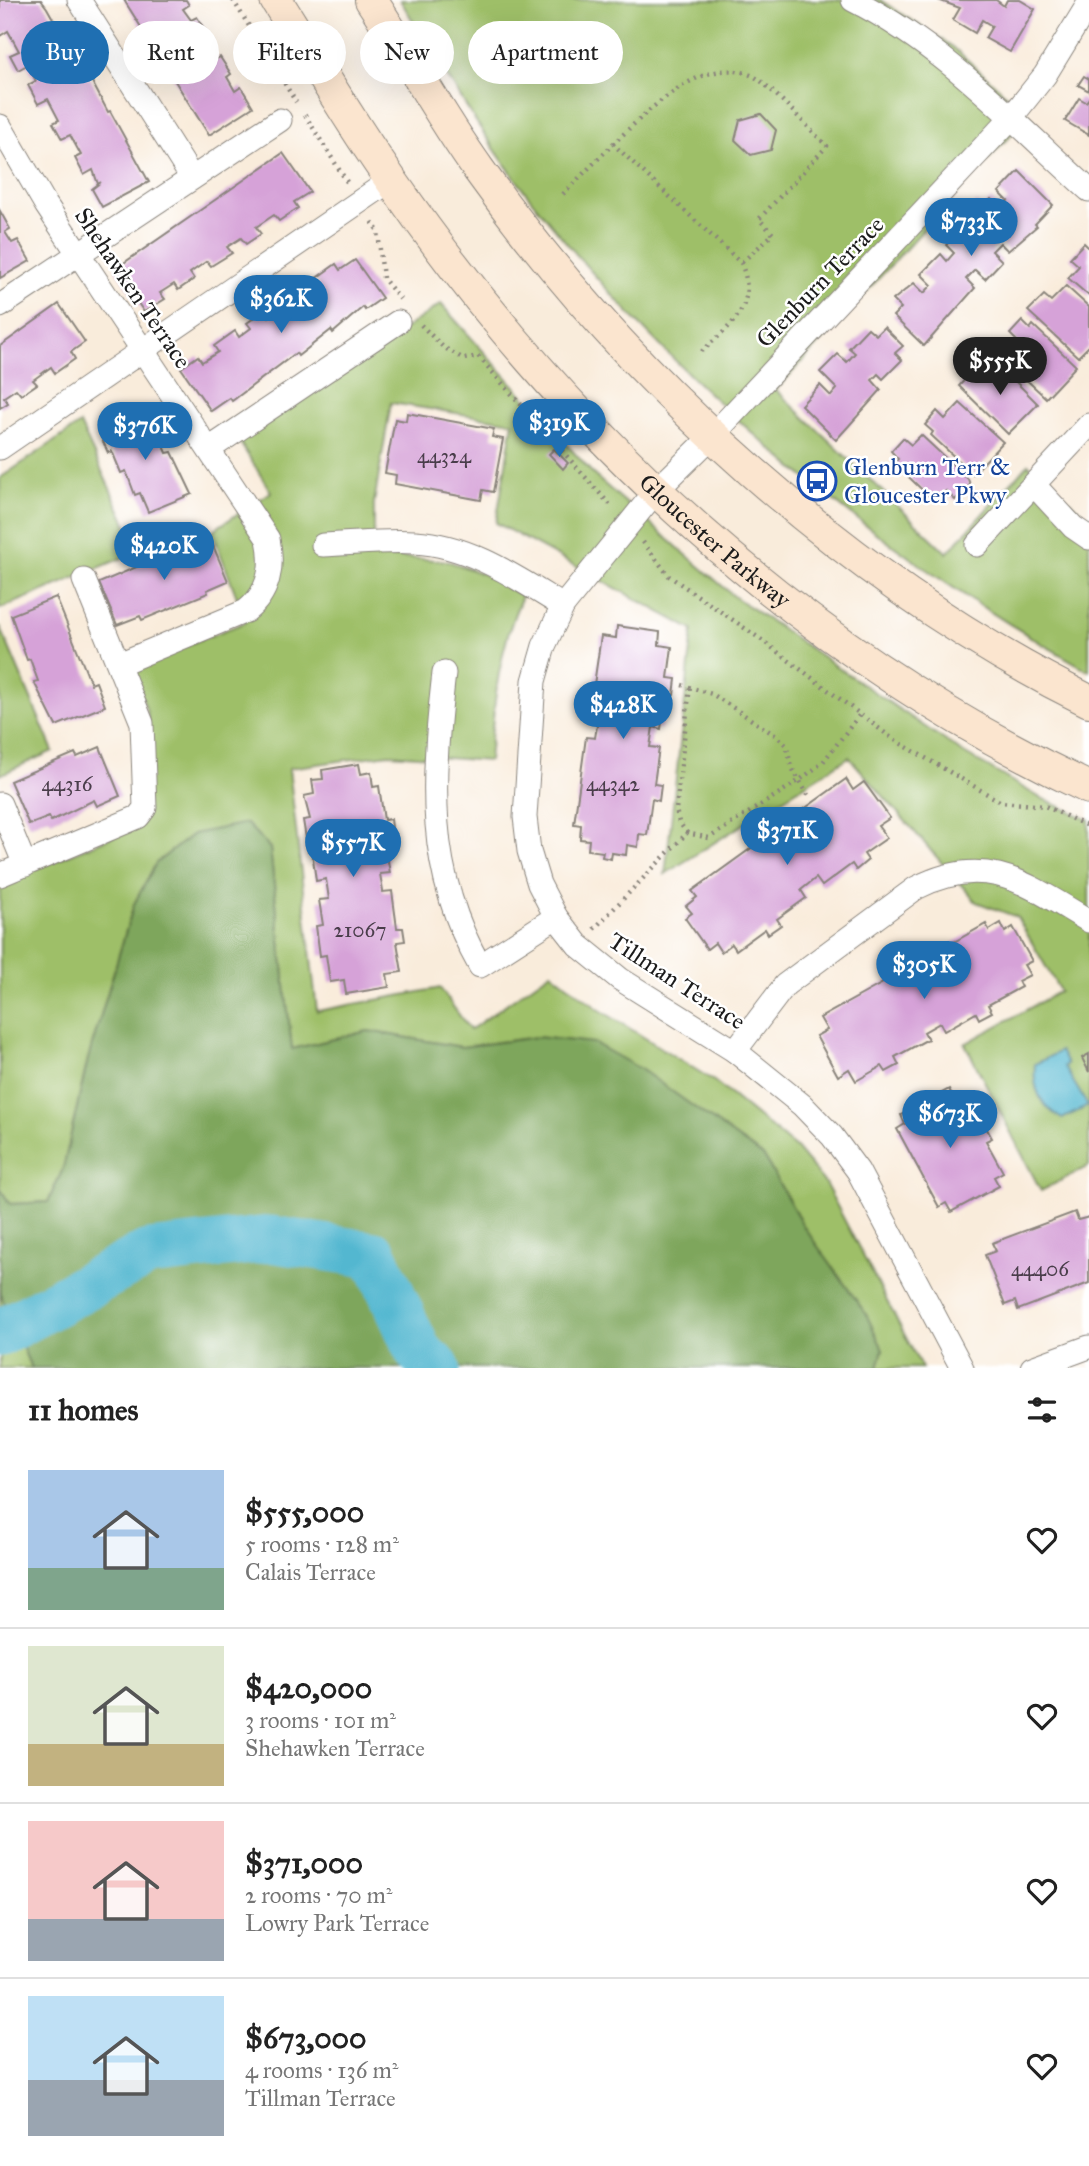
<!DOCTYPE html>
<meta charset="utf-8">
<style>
body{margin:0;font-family:"IM FELL Great Primer",serif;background:#f6f6f6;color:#222;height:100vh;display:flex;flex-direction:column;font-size:26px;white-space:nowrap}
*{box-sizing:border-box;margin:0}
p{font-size:23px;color:#767676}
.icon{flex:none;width:38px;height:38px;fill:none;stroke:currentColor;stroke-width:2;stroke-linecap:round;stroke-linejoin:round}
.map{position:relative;height:1368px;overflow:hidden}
.details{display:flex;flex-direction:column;background:#fff;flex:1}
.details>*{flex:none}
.hud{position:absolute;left:21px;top:21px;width:700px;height:63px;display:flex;gap:14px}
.price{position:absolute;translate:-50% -60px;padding:0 16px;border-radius:24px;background:#1f6fb2;color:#fff;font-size:23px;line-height:46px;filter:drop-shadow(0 2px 4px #0008)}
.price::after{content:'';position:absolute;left:50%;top:42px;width:21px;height:16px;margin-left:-10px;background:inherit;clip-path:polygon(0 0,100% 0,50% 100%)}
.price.selected{background:#222;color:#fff}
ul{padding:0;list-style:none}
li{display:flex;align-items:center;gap:21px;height:175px;padding:0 28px}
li+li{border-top:2px solid #e0e0e0}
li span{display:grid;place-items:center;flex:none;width:196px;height:140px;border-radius:0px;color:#555}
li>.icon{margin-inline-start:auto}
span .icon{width:84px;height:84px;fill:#fffc;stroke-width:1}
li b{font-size:30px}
h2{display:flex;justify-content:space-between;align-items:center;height:84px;padding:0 28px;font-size:30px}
.pill{padding:0 24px;border-radius:32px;background:#fff;box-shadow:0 7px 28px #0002;font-size:24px;line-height:63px}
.pill.selected{background:#1f6fb2;color:#fff}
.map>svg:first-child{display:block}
</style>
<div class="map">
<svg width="1089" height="1368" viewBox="0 0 1089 1368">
<rect width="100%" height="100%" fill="#fff"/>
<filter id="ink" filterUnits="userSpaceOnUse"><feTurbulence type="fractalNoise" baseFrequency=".0143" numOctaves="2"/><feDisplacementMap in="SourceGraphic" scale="14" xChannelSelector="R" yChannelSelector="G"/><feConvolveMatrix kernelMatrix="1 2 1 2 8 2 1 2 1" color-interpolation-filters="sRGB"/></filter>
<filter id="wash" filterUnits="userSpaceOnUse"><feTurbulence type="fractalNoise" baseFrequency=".00686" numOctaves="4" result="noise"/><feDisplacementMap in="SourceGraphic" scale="28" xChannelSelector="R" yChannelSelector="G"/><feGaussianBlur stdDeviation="1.57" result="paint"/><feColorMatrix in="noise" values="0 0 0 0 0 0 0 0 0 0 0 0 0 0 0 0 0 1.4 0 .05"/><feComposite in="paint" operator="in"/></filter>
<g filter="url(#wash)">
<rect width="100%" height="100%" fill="#f9ecdb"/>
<g fill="#9ebf68" stroke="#5d6e42" stroke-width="2">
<path d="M400,0h480l73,47 76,68 -253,275 171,163 81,-89 61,55v152c-211,-118 -401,-275 -552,-464 -51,-64 -93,-137 -137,-207z"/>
<path d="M441,304l154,172 140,121 227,155 77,45 50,23v346l-48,25 -76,-147 95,-53 -43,-74 -41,-15 -127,-145 -184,117 28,-244 -197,-107 17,-101 -122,-19 -17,100v52l74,6 35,13 39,22c-24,54 -28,107 -33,165l-100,-7 -100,14 28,243 123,-23 30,42 81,-58 46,36 117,73 82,67 29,35 97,185h-44l5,-19 -79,-122 -40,-70 -122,-87 -48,-26 -57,-7 -75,10 -94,-16 -76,18 -22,-201 -136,56 -46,155 -25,110 -15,33 -39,2 -9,-16v-304l142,-60 6,-108 -15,-50 113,-44 -34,-91 59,-39 -32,-51z"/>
<path d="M80,424l59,127 -139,58v-131z"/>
<path d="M0,626l53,125 -53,24z"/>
<path d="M0,1293l31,75h-31z"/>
</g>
<path fill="#7ea65c" stroke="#4d613c" stroke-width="2" d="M246,823l24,25 22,201 76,-18 94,16 75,-10 57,6 48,27 122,87 40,70 62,87 17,35 -5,19h-847l-31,-75v-105l10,16 38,-2 15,-33 25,-110 46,-155 22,-41 37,-29z"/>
<path fill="#52b7d0" stroke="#376a76" stroke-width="2" d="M1060,1051l7,13 -3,2 24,40 -26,13c-22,-13 -30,-31 -27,-55z"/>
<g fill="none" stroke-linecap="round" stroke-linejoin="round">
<path stroke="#52b7d0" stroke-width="47" d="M0,1333l148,-80 122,-14 104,16 44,96 19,17"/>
</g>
<g id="blocks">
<g fill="#d6a2d8">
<path d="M0,0h41l6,8 40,71 3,-1 18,34 2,-1 39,71 -47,25 -10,-18 9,-7 -3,2 -5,-14 -9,5 -9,-17 6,-3 -11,-20 -8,4 -9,-16 6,-3 -11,-21 -10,5 -10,-19 8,-4 -9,-16 -9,5 -8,-15 9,-4 -11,-20 -8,5z"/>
<path d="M124,0h62l3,5 -6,4 8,11 6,-3 14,23 -6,4 10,16 5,-3 11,17 -4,3 8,14 6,-4 12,20 -44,28z"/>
<path d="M938,0h58l8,6 3,-6h13l15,9 -25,43 -25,-14 7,-12 -10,-6 -7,13 -22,-13 7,-12z"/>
<path d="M1084,76l5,3v12l-11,-6z"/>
<path d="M1079,98l7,4 3,-4v37l-24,-14z"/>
<path d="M761,114l15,16 -5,20 -20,5 -16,-15 5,-20z"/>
<path d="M283,153l27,39 -16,10 4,6 -19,13 -5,-6 -18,12 5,7 -15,10 -5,-6 -14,9 5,6 -21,13 -4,-5 -17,12 4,6 -16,11 -4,-6 -14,9 5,6 -21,13 -29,-43z"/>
<path d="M1019,171l34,34 -18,19 2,2 -29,25 -8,-8 -8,8 10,10 -17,18 -10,-9 -9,9 9,9 -51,58 -31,-30 8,-8 -8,-8 21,-17 10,10 8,-8 -11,-11 20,-20 6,7 7,-8 -8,-8 9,-9 10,-9 6,5 8,-7 -12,-12 10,-11 6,6 8,-9 9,10 8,-8 -9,-9z"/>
<path d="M0,211l10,18 -5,3 7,11 6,-3 12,21 -30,17z"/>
<path d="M1084,243l5,5v48l-21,-18 11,-12 -9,-8z"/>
<path d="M355,260l27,38 -17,12 -2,-3 -30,26 -2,-3 -33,26 -2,-3 -64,48 -2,-3 -19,13 -30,-43 17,-12 4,6 16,-10 -4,-6 21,-15 4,6 12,-9 -4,-5 17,-12 5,6 16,-11 -4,-6 17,-12 5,7 16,-11 -4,-5 21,-15 4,6z"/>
<path d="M1066,286l23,21v39l-11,11 -50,-46 16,-16 7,6z"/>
<path d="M59,304l26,38 -14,10 4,7 -20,14 -4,-6 -18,13 4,4 -16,11 -5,-6 -12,8 4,6 -8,5v-62z"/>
<path d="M1022,321l8,8 3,-4 43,41 -30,32 -43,-40 15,-16 -8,-8z"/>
<path d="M884,327l19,19 -8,7 7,7 -19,19 -5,-5 -6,6 9,10 -45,50 -35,-35 19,-20 11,11 6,-7 -17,-17 18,-18 9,8 8,-9 -6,-5 19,-20 8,7z"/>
<path d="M996,362l42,42 -30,30 -49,-48 12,-13 7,7z"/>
<path d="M960,403l43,39 -30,32 -42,-39 2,-3 -8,-7 12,-14 8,8z"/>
<path d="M142,412l9,23 7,-3 9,21 5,-1 20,42 -44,18 -8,-19 -5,2 -9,-24 -5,2 -9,-22 -4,2 -10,-23z"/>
<path d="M407,413l87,16 -2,8 11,2 -10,53 -10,-2 -2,10 -86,-16 1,-9 -11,-2 10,-54 11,2z"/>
<path d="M921,435l47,44 2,6 -15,15 -9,-9 -11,11 -41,-39 4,-4 -7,-8 12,-13 8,7z"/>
<path d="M554,449l14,14 -5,6 -14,-15z"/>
<path d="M209,536l19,45 -21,9 1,3 -66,27 -2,-4 -23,9 -18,-42z"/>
<path d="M56,597l35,87 5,-2 9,24 -49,20 -22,-44 4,-1 -8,-22 -3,1 -16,-45z"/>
<path d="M617,626l43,6 -1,13 13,2 -4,31 8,1 -2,16 -8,-1 -5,35 -8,-2 -3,20 9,1 -5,36 7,1 -2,16 -7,-2 -5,36 -8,-1 -1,13 -11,-2 -1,10 -14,-2 -1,6 -9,-2 1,-5 -15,-2 1,-10 -9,-1 1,-14 -7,-1 12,-87 9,1 3,-18 -9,-1 12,-83 15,2z"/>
<path d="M100,747l20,49 -23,10 -3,-6 -43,21 -2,-4 -20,8 -19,-44 65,-28 2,4z"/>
<path d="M359,764l2,10 10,-2 2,15 6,-1 5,34 7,-1 2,17 -9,1 6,36 -10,1 3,18 9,-1 5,37h6l2,13 -8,1 5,30 -15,2 2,13 -43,7 -2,-14 -14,2 -4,-27 -6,1 -4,-30 7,-1 -4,-25 10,-1 -3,-20 -10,2 -4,-30h-4l-5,-31 7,-1 -6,-23 10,-2 -2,-14 11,-1 -1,-9z"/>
<path d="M846,779l7,11 11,-8 26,36 -12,8 9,12 -23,16 4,6 -12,10 -4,-6 -30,22 -6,-8 -15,12 5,8 -29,21 4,6 -13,9 -3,-5 -29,21 -4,-6 -11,8 -6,-9 -8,6 -22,-31 7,-5 -6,-7 11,-9 -5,-6 72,-52 5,8 16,-12 -6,-8z"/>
<path d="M1001,923l4,9 8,-5 19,34 -8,4 6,10 -12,6 3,6 -33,18 4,7 -13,7 -3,-6 -32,18 -4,-8 -16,9 4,7 -33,18 4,8 -13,7 -4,-6 -26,15 -7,-12 -11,7 -22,-40 11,-6 -7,-12 72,-40 4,7 16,-9 -4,-8 78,-44 3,6z"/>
<path d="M1089,1054v18l-7,-14z"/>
<path d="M949,1089l5,10 7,-4 18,32 5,-3 8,14 -6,3 17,31 -9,5 5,9 -48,26 -5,-9 -7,4 -42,-78 8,-5 -4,-9z"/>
<path d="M1075,1212l3,8 11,-3v66l-71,27 -3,-9 -10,4 -20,-50 11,-4 -4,-8z"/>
</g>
</g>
</g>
<g filter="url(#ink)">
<use href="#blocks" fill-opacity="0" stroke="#8a847c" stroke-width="2"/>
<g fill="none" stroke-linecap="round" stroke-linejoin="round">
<defs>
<g id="street">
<path d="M79,0l113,178"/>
<path d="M853,0c91,46 161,122 236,190"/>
<path d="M0,126l46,79 222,334c6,28 1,54 -22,72l-127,53"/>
<path d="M0,306l280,-186"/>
<path d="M0,448l391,-268"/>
<path d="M209,449l189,-127"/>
<path d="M1034,485l39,42 16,11"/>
<path d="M323,545c31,-1 61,-5 92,-3 55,3 102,36 148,64"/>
<path d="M977,545l112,-120"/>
<path d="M444,673c-12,106 -19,197 36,293l76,-49"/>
<path d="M0,804l25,61"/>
<path d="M0,875l138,-58 7,-9 -3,-85 -58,-143"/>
<path d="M735,1051l50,-66 131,-97c71,-37 112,-3 173,33"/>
<path d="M962,1368l-104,-197 -26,-35 -30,-31 -67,-54 -115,-72 -42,-34 -22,-28 -17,-33 -10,-33 -4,-34 9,-136 10,-35 19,-40 92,-114 57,-56 298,-317 35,-44 44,-72"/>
<path d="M1032,1368l57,-21"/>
</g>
<g id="secondary">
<path id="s1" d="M276,0c38,60 74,122 115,180 179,259 412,473 698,608"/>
<path d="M371,0c37,56 69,116 108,170 153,214 373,414 610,531"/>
</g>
</defs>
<use href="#street" stroke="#8a847c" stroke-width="25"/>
<use href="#secondary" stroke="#8a847c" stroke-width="34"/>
<g stroke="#8a847c" stroke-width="4.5" stroke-dasharray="2 5" stroke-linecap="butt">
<path d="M233,0l63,102"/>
<path d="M305,115l42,67"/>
<path d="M613,144c33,-31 90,-92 140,-68 15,7 59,56 74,70l-68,73 14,15 -32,29"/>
<path d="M563,194l50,-50 128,119c19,45 -13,64 -43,92"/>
<path d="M372,222l6,9 5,47 17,21"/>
<path d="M421,325l22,22 21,12 14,-3 134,151"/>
<path d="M643,542l26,34 90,62 134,101 108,63 44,4 44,21"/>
<path d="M682,685l30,9 66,43 8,8 6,23 16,27"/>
<path d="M687,833l-8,-11 -3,-12 14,-124"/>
<path d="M594,929l93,-96 22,5 91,-58 23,-18 38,-49"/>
</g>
<use href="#street" stroke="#fff" stroke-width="23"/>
<use href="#secondary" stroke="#fbe5cf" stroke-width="32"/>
</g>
</g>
<defs>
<symbol id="bus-ring" viewBox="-11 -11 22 22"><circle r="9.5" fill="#fff" stroke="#1a4fb4" stroke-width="1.5"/><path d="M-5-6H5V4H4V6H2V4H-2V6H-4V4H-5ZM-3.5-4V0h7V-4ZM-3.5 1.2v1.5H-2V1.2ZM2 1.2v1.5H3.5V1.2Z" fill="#1a4fb4"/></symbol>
</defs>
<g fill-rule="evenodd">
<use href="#bus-ring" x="795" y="459" width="44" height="44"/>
</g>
<g text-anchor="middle" stroke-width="5" stroke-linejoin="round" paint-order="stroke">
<g font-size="21" fill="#4a3e4b">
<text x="444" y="463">44324</text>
<text x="67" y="791">44316</text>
<text x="613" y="791">44342</text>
<text x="360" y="937">21067</text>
<text x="1040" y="1276">44406</text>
</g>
<g font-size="24" fill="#1c1c1c" stroke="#fff">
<text transform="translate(820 282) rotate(-46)" y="8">Glenburn Terrace</text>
<text transform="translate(133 288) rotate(56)" y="8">Shehawken Terrace</text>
<text dy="8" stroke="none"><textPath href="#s1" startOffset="700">Gloucester Parkway</textPath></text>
<text transform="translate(677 981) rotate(33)" y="8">Tillman Terrace</text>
</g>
<g font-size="24" fill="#164399" stroke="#fff" text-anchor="start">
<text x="844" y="475">Glenburn Terr &amp;<tspan x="844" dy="28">Gloucester Pkwy</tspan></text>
</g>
</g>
</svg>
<b class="price" style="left:971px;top:258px">$733K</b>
<b class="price" style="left:281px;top:335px">$362K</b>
<b class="price selected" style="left:1000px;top:397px">$555K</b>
<b class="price" style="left:559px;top:459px">$319K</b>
<b class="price" style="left:145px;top:462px">$376K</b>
<b class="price" style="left:164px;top:582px">$420K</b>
<b class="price" style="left:623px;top:741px">$428K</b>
<b class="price" style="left:787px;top:867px">$371K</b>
<b class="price" style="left:353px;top:879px">$557K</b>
<b class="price" style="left:924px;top:1001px">$305K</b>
<b class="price" style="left:950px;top:1150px">$673K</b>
<div class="hud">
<a class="pill selected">Buy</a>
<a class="pill">Rent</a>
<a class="pill">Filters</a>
<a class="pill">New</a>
<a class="pill">Apartment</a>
</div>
</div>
<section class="details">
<h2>11 homes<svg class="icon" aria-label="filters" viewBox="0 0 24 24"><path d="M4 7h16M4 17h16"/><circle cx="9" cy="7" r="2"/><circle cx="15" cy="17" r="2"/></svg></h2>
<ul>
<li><span style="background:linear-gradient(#a9c7e8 70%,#7fa58c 0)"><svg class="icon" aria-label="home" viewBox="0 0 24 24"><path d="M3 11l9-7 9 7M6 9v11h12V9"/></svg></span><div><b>$555,000</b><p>5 rooms · 128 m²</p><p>Calais Terrace</p></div><svg class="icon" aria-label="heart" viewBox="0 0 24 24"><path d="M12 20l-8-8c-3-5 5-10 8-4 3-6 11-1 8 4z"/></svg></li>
<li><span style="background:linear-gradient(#dfe7d0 70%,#c2b280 0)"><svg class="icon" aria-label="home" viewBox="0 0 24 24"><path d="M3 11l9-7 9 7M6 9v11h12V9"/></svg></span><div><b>$420,000</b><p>3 rooms · 101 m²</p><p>Shehawken Terrace</p></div><svg class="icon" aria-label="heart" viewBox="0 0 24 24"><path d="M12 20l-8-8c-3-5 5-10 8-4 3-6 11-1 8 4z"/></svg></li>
<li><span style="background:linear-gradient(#f6c9c9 70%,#9aa5b1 0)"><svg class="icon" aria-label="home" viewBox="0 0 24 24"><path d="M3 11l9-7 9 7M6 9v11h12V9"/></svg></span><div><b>$371,000</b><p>2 rooms · 70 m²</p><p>Lowry Park Terrace</p></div><svg class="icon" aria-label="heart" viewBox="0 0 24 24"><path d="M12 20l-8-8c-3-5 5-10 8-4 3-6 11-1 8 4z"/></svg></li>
<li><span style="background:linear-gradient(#bfe0f5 60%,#9aa5b1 0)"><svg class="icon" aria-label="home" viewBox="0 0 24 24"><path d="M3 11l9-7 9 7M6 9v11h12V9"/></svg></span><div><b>$673,000</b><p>4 rooms · 136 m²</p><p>Tillman Terrace</p></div><svg class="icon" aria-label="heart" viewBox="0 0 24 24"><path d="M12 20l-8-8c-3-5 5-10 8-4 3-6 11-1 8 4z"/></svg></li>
</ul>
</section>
